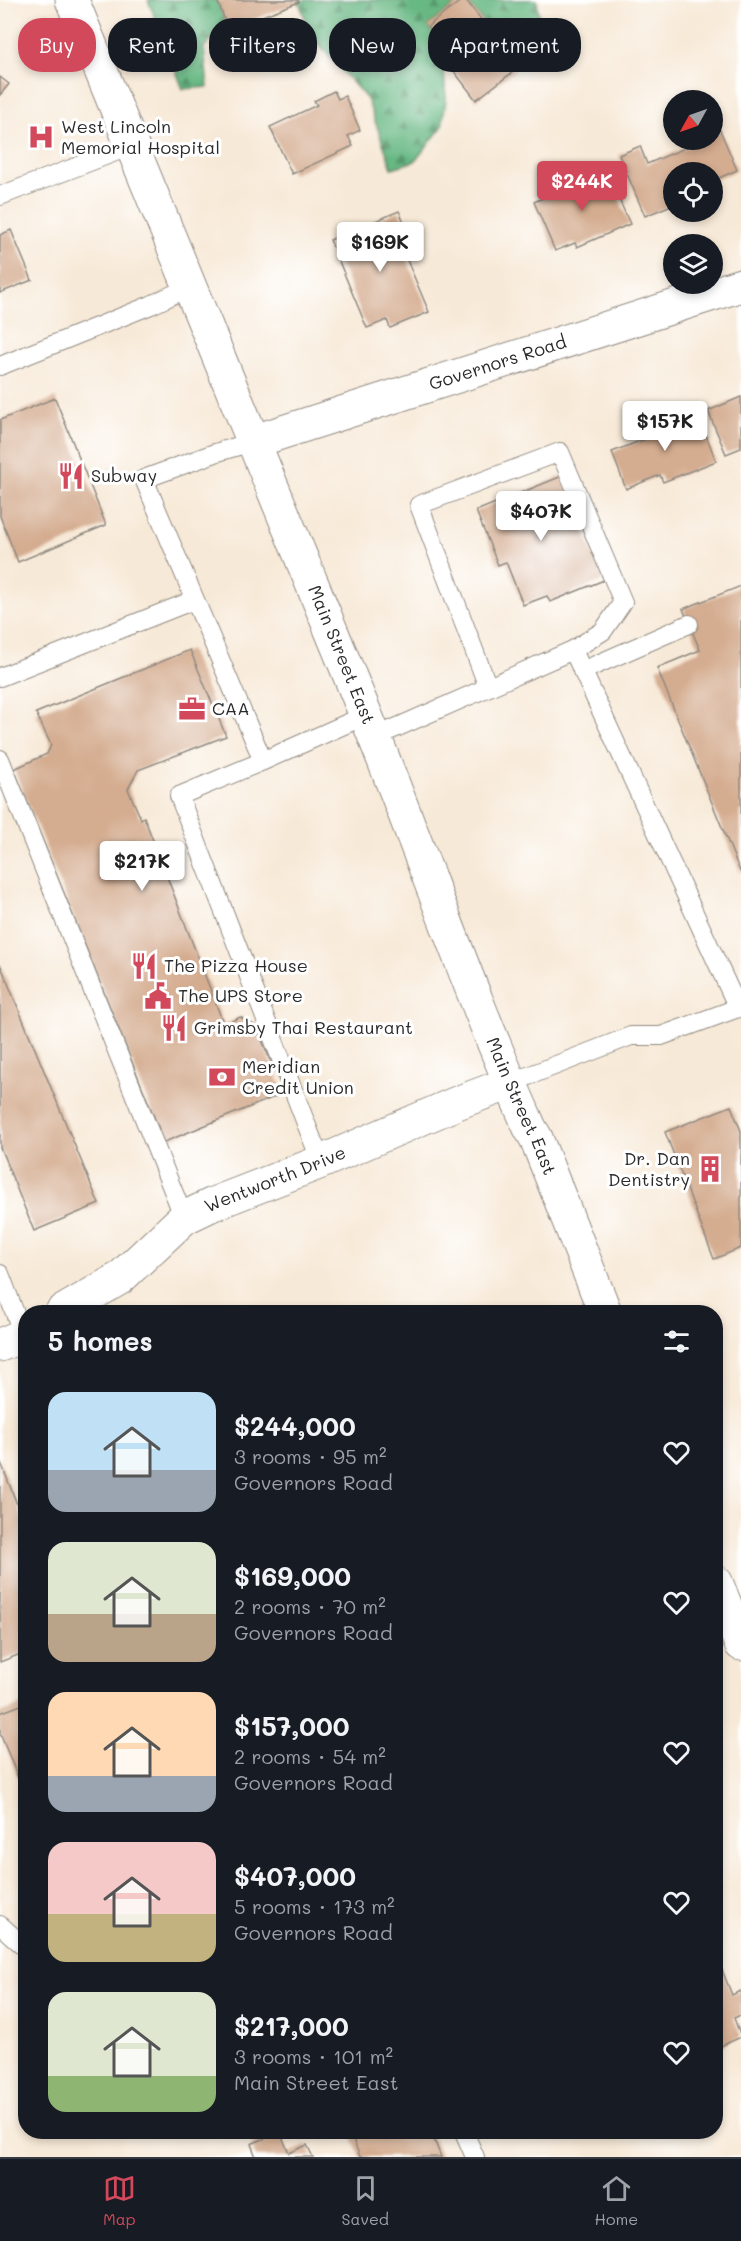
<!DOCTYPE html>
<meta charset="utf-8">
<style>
body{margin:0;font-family:Mali,sans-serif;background:#20242c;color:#f1f3f6;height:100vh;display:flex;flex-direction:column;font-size:22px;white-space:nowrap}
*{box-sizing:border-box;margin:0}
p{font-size:20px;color:#9ea1a6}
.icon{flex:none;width:33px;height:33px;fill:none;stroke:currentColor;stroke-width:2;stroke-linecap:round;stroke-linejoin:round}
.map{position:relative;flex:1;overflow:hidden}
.panel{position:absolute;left:18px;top:1305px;width:705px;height:834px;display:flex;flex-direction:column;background:#171b24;border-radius:24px;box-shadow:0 3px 9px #0003}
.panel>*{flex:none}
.top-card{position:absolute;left:18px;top:18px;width:705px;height:54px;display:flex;gap:12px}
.needle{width:39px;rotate:230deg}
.tools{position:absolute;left:663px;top:90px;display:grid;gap:12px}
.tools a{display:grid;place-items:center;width:60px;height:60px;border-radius:50%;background:#171b24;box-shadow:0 3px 9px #0003;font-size:30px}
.price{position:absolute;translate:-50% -51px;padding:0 14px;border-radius:6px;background:#fff;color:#222;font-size:20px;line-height:39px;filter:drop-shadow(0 2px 3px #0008)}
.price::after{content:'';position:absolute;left:50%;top:36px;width:18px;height:14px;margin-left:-9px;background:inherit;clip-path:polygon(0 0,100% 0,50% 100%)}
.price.current{background:#d1495b;color:#fff}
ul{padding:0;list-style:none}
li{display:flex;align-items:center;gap:18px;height:150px;padding:0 30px}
li span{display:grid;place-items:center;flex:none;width:168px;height:120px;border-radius:18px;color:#555}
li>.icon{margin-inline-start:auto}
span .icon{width:72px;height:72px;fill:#fffc;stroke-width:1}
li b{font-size:26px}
h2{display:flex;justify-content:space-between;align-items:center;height:72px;padding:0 30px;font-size:26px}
.chip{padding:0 21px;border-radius:24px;background:#171b24;box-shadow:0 3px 9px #0003;font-size:21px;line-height:54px}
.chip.current{background:#d1495b;color:#fff}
.tab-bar{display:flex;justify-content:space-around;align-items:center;height:84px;border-top:2px solid #363941;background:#171b24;font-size:16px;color:#9ea1a6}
.tab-bar a{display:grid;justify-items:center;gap:3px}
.tab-bar .current{color:#d1495b}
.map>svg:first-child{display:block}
</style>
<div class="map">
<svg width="741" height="2157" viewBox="0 0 741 2157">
<defs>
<pattern id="forest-firs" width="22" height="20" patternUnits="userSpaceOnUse" patternTransform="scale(1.5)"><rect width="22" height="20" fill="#68b883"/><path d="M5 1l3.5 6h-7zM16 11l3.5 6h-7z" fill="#56966b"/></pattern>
</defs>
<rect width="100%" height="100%" fill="#fff"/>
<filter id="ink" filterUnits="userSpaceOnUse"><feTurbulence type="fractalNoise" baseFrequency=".0167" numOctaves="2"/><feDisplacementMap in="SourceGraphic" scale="12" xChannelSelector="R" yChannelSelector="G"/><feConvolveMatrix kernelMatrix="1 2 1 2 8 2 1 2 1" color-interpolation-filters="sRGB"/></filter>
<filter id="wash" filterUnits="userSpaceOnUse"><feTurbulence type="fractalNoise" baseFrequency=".008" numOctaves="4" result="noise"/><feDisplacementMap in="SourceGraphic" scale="24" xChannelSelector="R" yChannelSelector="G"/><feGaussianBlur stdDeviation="1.35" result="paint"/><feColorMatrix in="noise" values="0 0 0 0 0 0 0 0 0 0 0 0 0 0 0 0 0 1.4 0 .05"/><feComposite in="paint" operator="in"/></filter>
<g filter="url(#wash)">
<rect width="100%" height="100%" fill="#f7e9d7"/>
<g fill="url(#forest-firs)" stroke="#4a7257" stroke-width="1.5">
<path d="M148,0h69l11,29 -10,4 -14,14 4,40 -25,2z"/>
<path d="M298,0h164l-34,26 20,27 -5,4 3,42 -4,28 -27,34 -23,7 -25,-69 -54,-61z"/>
<path d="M466,0h71l4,32 -23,36z"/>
</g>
<g id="blocks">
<g fill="#d4ac8f">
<path d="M217,0h81l1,2 -71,27z"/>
<path d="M462,0h4l52,68 -42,32 -33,-43 5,-4 -20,-27z"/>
<path d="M0,77l9,7 -9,11z"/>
<path d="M334,91l4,8 7,-3 15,34 -12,6 5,10 -61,28 -22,-47 47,-22 -3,-4z"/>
<path d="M720,130l17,40 -25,11v-9h-38v32l-29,12 -26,-61 21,-9 7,18 45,-19 -3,-5h23v-6z"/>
<path d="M606,170l24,54 -53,23 -2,-4 -20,8 -21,-49z"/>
<path d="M399,211l8,18 -11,5 33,78 -39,16 -3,-8 -20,8 -37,-88z"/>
<path d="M11,230l21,50 -32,13v-58z"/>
<path d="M741,397v51l-15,6 -18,-43z"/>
<path d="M55,398l51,127 -88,37 -18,-46v-96z"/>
<path d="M698,414l18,47 -53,21 -3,-7 -34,14 -14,-37 33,-13 -3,-8 36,-14 2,4z"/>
<path d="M562,476l42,104 -54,22 -3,-6 -24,9 -17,-43 -8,3 -22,-54z"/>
<path d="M741,586v288l-84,-206 43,-18 -17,-41z"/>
<path d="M190,650l36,86 -88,34 -10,19 13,30 3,-2 80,208 16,-8 16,9 28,67 -122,50 -6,-14h3l-145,-360 33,-15 4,-9 -15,-32z"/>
<path d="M0,964l99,240 -65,27 -34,-84z"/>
<path d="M731,1106l10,25v117l-27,11 -49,-127z"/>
<path d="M0,1460l26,68v124l-26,10z"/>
<path d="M26,1703v92h-1l-25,-62v-20z"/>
<path d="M719,1962l13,33 8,-4 1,3v21l-7,3 7,19 -25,11v-84z"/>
<path d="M280,2132l9,21 18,-8 6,12h-57l-5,-13z"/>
<path d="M350,2132h81l10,25h-81z"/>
</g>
</g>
</g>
<g filter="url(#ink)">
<use href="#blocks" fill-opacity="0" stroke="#918a81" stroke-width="1.5"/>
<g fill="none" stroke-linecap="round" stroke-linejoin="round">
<defs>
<g id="lane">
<path d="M0,196l131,-50"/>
<path d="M0,366l151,-61 38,-18"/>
<path d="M255,441l-40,12 -71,26 119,282 103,-46"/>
<path d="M582,671l107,-47"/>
<path d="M0,677l194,-77"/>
<path d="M488,687l-69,-182 141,-53 63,150 -20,29 -30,19"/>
<path d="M375,737l198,-87 165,358 -77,28h-30l-121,47"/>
<path d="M0,759l184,459"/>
<path d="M263,761l-84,35 142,366"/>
<path d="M0,1274l26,68"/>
<path d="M0,1925l26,23"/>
<path d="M464,2132l11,25"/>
</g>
<g id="street">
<path id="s1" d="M255,441l486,-156"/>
<path id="s2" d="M62,1312l58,-34 64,-60 29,-14 108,-42 136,-59 53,-20"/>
<path d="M0,1345l26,-11"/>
</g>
<g id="secondary">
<path id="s3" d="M72,0c96,238 197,475 293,713 56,138 104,279 165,415l6,10 69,174"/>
<path d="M716,1582l25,62"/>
</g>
</defs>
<use href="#lane" stroke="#918a81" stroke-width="20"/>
<use href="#street" stroke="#918a81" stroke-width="35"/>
<use href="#secondary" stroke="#918a81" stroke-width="35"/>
<use href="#lane" stroke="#fff" stroke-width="18"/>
<use href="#street" stroke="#fff" stroke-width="33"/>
<use href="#secondary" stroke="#fff" stroke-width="33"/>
</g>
</g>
<defs>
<symbol id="hospital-bare" viewBox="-9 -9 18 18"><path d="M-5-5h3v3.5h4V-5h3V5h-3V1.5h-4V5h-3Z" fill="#d1495b" stroke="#fff" stroke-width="2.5" paint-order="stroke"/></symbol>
<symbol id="restaurant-bare" viewBox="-9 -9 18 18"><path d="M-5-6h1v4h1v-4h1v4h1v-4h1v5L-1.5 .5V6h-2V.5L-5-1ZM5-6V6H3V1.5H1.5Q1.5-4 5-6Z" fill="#d1495b" stroke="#fff" stroke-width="2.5" paint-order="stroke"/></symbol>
<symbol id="office-bare" viewBox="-9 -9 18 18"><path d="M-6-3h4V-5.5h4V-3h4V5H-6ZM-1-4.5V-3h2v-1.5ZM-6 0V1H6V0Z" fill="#d1495b" stroke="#fff" stroke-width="2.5" paint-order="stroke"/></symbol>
<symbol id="civic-bare" viewBox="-9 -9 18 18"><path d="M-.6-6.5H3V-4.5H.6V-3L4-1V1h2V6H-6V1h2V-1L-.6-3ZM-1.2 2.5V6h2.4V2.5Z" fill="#d1495b" stroke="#fff" stroke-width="2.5" paint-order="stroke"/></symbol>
<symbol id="bank-bare" viewBox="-9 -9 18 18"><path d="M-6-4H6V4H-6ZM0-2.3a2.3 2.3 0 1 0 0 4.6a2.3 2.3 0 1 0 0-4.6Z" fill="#d1495b" stroke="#fff" stroke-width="2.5" paint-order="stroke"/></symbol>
<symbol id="building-bare" viewBox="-9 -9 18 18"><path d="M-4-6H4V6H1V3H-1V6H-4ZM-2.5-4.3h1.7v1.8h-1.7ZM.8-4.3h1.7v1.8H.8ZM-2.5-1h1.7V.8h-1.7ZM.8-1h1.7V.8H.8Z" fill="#d1495b" stroke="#fff" stroke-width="2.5" paint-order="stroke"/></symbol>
</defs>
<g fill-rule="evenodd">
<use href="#hospital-bare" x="22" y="118" width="38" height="38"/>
<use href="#restaurant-bare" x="52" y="457" width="38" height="38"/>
<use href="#office-bare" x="173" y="690" width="38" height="38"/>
<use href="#restaurant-bare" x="125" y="947" width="38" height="38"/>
<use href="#civic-bare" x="139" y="977" width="38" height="38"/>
<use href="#restaurant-bare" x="155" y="1009" width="38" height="38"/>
<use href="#bank-bare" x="203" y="1058" width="38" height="38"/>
<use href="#building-bare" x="691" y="1150" width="38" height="38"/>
</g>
<g text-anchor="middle" stroke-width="6" stroke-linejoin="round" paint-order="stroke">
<g font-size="18" fill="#2b2b2b" stroke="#fff" text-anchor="start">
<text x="61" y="133">West Lincoln<tspan x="61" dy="21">Memorial Hospital</tspan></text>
<text x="91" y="482">Subway</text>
<text x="212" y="715">CAA</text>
<text x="164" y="972">The Pizza House</text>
<text x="178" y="1002">The UPS Store</text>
<text x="194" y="1034">Grimsby Thai Restaurant</text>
<text x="242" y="1073">Meridian<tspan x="242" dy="21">Credit Union</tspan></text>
<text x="690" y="1165" text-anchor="end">Dr. Dan<tspan x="690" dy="21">Dentistry</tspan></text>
</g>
<g font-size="18" fill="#2b2b2b" stroke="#fff">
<text dy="6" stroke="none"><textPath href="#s1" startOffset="255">Governors Road</textPath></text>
<text dy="6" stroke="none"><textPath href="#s3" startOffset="708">Main Street East</textPath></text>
<text dy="6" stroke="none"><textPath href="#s3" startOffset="1194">Main Street East</textPath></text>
<text dy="6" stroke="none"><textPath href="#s2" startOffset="254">Wentworth Drive</textPath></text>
</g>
</g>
</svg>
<div class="tools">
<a><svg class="needle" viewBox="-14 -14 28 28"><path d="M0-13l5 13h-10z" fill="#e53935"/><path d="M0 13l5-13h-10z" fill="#9ea1a6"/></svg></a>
<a><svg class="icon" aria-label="locate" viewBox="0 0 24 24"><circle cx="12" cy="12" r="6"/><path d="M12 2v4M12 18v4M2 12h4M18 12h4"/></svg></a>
<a><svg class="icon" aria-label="layers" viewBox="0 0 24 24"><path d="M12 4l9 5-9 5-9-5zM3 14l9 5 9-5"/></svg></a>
</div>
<b class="price current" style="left:582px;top:212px">$244K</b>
<b class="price" style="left:380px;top:273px">$169K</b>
<b class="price" style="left:665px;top:452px">$157K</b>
<b class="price" style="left:541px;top:542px">$407K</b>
<b class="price" style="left:142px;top:892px">$217K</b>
<div class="top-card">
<a class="chip current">Buy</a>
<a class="chip">Rent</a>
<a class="chip">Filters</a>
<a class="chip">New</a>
<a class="chip">Apartment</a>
</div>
<section class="panel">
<h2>5 homes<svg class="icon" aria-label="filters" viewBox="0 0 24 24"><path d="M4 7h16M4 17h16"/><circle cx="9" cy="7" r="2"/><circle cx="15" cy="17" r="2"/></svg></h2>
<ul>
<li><span style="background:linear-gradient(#bfe0f5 65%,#9aa5b1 0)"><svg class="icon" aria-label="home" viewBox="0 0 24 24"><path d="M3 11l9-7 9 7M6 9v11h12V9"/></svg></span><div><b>$244,000</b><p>3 rooms · 95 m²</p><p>Governors Road</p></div><svg class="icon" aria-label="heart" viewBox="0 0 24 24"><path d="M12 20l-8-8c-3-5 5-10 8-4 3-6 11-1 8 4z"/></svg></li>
<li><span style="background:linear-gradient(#dfe7d0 60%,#b9a48a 0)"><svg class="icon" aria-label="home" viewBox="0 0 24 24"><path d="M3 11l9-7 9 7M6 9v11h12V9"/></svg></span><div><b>$169,000</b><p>2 rooms · 70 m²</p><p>Governors Road</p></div><svg class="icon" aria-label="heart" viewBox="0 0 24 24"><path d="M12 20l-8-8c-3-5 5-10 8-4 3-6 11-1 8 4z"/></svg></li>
<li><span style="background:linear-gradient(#ffd9b3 70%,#9aa5b1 0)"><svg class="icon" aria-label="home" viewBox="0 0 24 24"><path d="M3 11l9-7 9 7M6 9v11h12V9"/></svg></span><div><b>$157,000</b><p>2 rooms · 54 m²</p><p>Governors Road</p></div><svg class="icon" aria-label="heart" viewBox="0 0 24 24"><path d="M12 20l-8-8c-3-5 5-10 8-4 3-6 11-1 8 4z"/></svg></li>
<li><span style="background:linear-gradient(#f6c9c9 60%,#c2b280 0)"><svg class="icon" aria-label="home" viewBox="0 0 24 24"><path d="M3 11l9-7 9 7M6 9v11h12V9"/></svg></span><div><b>$407,000</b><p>5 rooms · 173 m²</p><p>Governors Road</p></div><svg class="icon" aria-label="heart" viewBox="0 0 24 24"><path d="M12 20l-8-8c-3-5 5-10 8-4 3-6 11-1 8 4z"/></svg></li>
<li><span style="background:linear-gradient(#dfe7d0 70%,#8fb573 0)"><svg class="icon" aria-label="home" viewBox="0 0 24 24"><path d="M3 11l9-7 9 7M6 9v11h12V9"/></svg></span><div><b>$217,000</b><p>3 rooms · 101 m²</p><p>Main Street East</p></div><svg class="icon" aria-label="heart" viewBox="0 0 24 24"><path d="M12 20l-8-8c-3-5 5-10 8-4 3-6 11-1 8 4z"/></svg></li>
</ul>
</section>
</div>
<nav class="tab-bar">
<a class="current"><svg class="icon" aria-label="map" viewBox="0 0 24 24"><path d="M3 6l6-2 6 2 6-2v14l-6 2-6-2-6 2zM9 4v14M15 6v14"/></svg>Map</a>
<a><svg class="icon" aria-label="saved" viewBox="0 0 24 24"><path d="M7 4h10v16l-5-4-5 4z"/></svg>Saved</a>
<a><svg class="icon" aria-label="home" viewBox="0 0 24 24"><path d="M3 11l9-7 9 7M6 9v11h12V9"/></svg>Home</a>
</nav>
